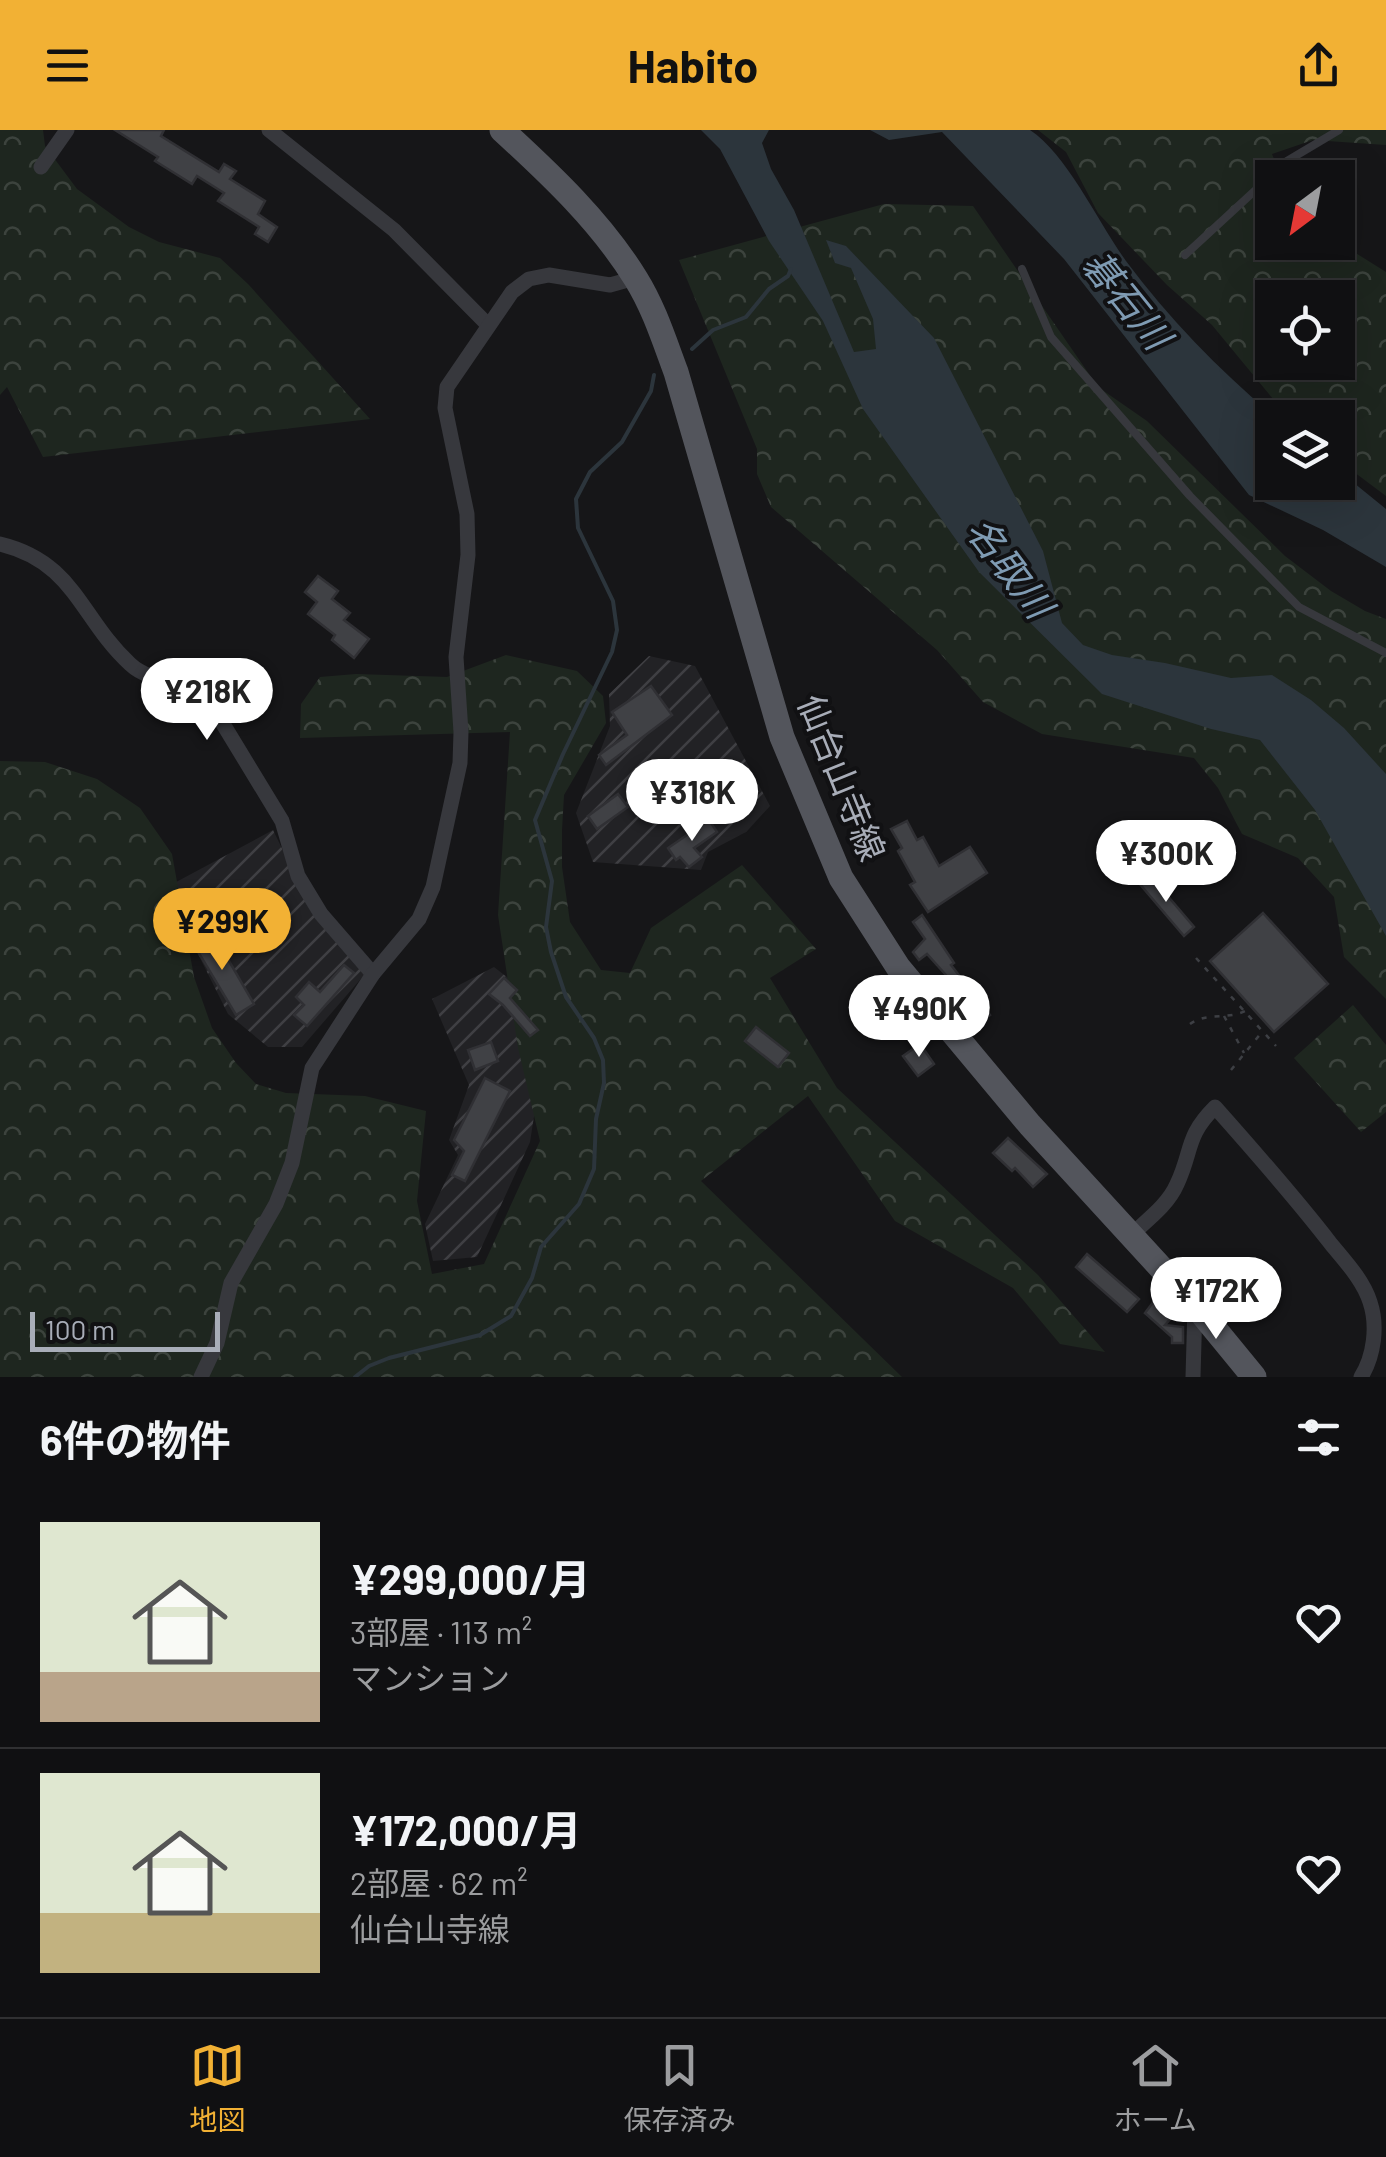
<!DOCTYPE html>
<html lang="ja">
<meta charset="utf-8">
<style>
body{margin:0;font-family:Barlow,"Noto Sans JP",sans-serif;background:#19191b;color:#f1f3f6;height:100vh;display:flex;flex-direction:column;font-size:38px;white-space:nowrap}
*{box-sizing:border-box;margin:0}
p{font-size:32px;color:#9c9d9f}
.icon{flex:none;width:55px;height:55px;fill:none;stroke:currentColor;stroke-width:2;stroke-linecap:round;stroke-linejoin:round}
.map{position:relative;height:1247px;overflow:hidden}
.panel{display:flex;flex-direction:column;background:#101012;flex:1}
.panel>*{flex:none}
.needle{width:65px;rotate:212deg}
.tools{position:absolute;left:1255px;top:30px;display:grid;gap:20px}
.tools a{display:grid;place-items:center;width:100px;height:100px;border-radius:0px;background:#101012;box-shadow:0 10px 40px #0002,0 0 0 2px #303032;font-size:50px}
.scale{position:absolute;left:30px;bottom:25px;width:190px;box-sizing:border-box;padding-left:10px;border:5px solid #a8adb8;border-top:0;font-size:28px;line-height:35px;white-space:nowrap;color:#a8adb8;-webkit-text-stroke:8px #111113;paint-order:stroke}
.price{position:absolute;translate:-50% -85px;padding:0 22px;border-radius:35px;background:#fff;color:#222;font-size:32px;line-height:65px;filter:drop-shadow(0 2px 5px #0008)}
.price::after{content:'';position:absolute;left:50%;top:60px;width:30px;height:22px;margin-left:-15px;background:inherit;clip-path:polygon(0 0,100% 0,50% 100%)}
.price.active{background:#f2b134;color:#111}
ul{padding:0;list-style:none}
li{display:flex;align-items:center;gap:30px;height:250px;padding:0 40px}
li+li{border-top:2px solid #303032}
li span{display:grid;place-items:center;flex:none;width:280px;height:200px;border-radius:0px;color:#555}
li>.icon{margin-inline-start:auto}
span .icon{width:120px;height:120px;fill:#fffc;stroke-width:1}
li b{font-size:42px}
h2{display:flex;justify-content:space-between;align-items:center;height:120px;padding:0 40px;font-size:42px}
header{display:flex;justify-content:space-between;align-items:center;height:130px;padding:0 40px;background:#f2b134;color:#111;font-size:45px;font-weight:700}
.tab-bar{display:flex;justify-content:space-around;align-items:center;height:140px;border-top:2px solid #303032;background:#101012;font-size:28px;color:#9c9d9f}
.tab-bar a{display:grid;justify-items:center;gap:5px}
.tab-bar .active{color:#f2b134}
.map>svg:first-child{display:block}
</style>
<header><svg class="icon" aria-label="menu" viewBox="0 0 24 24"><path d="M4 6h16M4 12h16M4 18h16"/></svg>Habito<svg class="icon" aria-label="share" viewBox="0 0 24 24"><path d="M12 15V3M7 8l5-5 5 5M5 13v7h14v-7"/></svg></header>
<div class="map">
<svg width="1386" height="1247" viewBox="0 0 1386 1247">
<defs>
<pattern id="industrial-furrows" width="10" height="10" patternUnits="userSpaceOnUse" patternTransform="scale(2.5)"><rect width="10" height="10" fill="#222225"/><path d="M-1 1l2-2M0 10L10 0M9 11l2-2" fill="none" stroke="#3f3f43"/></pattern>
<pattern id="forest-crowns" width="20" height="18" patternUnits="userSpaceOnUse" patternTransform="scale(2.5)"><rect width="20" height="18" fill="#1e261f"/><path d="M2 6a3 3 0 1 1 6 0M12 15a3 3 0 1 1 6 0" fill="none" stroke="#3c433d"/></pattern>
</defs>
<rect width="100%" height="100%" fill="#161618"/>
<g fill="url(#industrial-furrows)">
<path d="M649,526l46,10 75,140 -24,26 -38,20 -7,18 -108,-8 -17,-49 34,-87 -1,-32z"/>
<path d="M273,700l42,86 50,58 -63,73h-34l-40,-33 -63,-126z"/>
<path d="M494,837l27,21 25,51 -16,103 -53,115 -44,4 -8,-37 33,-69 -9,-15 20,-55 -37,-86z"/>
</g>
<g fill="url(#forest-crowns)" fill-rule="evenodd">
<path d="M0,0h43l2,16 32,43 52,38 30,15 61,16 28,26 122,135 -327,38 -36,-70 -7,8z"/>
<path d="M1038,0h348v15l-73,-5 -41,14 9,23 -9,1v64h66l48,30v224l-48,-36v-42l-50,-1 -76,-92 -45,-40 -69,-72 -32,-61zM1272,168h66v64h-66z"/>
<path d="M884,74l89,2 125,181 49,34 138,135 46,35 34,20 21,8v380l-42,-42 -10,-60 -36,-39 -56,-24 -24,-46 -24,-30 -152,-24 -59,-32 -46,-52 -166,-143 -14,-33v-25l-78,-189z"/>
<path d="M506,525l71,16 26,25 3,27 -42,72 -2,35v37l8,55 31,48 29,3 21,-45 91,-63 74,84 -46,29 67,110 201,187 67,77 -45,-8 -47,-56 -118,-67 -87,-125 -107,85 201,196h-902v-616l45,1 52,17 43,29 32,46 22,123 18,51 24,35 20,21 30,9 79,3 61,15 -9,90 15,73 52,-10 56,-123 -22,-93 -20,-133 12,-183 -210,6 1,-34 19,-27 36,-3 91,3z"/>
<path d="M1353,875l33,40v67l-25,20 -67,-74z"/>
</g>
<g fill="#2c353c">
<path d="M701,0h68l-7,13 9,26 23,41 60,142 22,-3 -3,-30 -22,-51 -16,-5 -9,-23 20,6 88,92 109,213 19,72 21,22 29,10 53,8 66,15 41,-3 39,25 33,28 42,46v162l-71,-126 -55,-70 -49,-11 -109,-35 -123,-122 -116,-163 -40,-88 -54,-80 -49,-92z"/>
<path d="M870,0h160c37,24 69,94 96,131 43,58 94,110 149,156l-3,1v64h66v-12l48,39v58l-63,-37 -74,-35 -185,-236 -122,-127 -53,8z"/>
</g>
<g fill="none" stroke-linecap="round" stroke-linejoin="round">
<g stroke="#2c353c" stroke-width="4">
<path d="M692,219l21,-19 33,-13 23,-28 19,-13 3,-7"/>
<path d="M355,1247l14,-11 20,-8 91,-23 31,-19 21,-38 9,-31 38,-43 15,-35 2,-50 8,-36 -1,-23 -9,-22 -28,-41 -15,-45 -5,-25 6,-46 -17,-61 28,-66 49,-102 5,-22 -4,-29 -35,-73 -2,-29 14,-27 32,-30 29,-51 3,-16"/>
</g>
</g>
<g fill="#404145" stroke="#303034" stroke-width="2.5">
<path d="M115,0h49l-3,6 58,36 5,-8 12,7 -6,8 35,22 -7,13 19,13 -9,15 -13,-8 4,-7 -41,-26 6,-8 -27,-17 -5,8 -37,-23 3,-4z"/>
<path d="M318,446l20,15 -6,8 18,14 -6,7 25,19 -15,19 -22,-18 3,-5 -27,-21 9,-12 -12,-10z"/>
<path d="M651,556l21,29 -66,50 -7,-10 28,-20 -15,-23z"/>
<path d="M618,664l10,13 -31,22 -9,-13z"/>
<path d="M709,690l8,12 -23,16 8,9 -13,10 -9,-10 -4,3 -8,-12z"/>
<path d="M907,691l10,19 6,-3 16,29 31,-19 17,26 -59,39 -18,-27 5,-3 -17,-31 4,-3 -11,-19z"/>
<path d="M1149,744l45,53 -10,9 -45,-53z"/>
<path d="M1263,783l65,71 -54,48 -64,-71z"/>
<path d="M922,785l32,48 -3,2 39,50 -19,14 -30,-35 13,-10 -27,-30 -8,6 -6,-8 12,-13 -12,-17z"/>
<path d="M201,798l18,30 6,-4 29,50 -18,11 -48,-80z"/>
<path d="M344,835l10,8 -47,53 -13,-11 10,-10 -8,-8 13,-15 11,10z"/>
<path d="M504,848l13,12 -7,8 28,32 -8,6 -27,-31 -14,-11z"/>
<path d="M756,897l33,26 -11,14 -33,-26z"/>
<path d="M491,912l7,19 -23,9 -7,-20z"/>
<path d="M920,914l14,20 -16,12 -15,-20z"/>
<path d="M485,948l25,13 -45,90 -13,-6 12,-24 -10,-11z"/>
<path d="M1008,1008l39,36 -14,13 -18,-19 -3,3 -19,-18z"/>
<path d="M1087,1124l52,45 -12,13 -51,-45z"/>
<path d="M1154,1171l18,16 -7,8 18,2v16h-11v-6l-27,-24z"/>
</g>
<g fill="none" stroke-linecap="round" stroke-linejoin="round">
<g stroke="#3d3f44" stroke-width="2.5" stroke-dasharray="5 8" stroke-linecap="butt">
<path d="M1196,828l80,88"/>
<path d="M1224,886l20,37"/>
<path d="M1190,894c16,-12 37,-4 55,-13"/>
<path d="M1231,940l31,-38"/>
</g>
<g stroke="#37383d" stroke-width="8">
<path d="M1185,125l102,-94 52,-31"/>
<path d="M1022,139l29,68 139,159 109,111 87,46"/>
</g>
<g stroke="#37383d" stroke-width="15">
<path d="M269,0l125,100 94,95"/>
<path d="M41,37l26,-37"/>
<path d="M0,414c75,18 80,74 130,120 20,19 50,15 73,27l79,130 16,55 23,38 52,60"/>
<path d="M1130,1106c17,-16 38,-31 47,-52 16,-34 8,-47 38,-77 40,45 79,89 116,137 14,17 32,36 39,58 8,24 4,54 -9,75"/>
<path d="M201,1247l16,-34 14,-60 45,-79 16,-41 20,-95 61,-94 46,-55 14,-32 27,-124 1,-31 -5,-75 12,-102 -1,-41 -22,-106 2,-21 65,-95 17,-13 20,-4 61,10 25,-7"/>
<path d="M1193,1247l2,-71"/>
</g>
<path stroke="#53555c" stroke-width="25" d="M502,0c49,45 99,92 134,149 18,29 28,61 40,93l106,365 59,141 57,89 132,158 165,180 59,72"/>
</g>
<g text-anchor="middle" stroke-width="8" stroke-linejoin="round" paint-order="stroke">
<g font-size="35" fill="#a8adb8" stroke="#111113">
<text transform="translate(841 648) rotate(68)" y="12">仙台山寺線</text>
</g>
<g font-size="38" font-style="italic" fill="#7f9bb3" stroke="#111113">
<text transform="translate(1126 170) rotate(51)" y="13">碁石川</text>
<text transform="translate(1009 438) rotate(53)" y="13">名取川</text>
</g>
</g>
</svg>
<div class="tools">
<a><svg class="needle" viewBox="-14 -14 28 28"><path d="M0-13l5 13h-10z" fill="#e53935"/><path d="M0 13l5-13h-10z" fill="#9c9d9f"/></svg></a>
<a><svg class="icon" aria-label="locate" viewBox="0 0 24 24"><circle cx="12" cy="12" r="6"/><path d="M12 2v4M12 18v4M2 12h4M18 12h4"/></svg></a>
<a><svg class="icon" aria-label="layers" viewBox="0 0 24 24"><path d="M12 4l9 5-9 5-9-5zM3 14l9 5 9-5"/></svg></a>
</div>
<div class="scale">100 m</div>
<b class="price" style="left:207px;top:613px">¥218K</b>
<b class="price" style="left:692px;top:714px">¥318K</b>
<b class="price" style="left:1166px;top:775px">¥300K</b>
<b class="price active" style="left:222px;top:843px">¥299K</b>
<b class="price" style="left:919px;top:930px">¥490K</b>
<b class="price" style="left:1216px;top:1212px">¥172K</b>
</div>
<section class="panel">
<h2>6件の物件<svg class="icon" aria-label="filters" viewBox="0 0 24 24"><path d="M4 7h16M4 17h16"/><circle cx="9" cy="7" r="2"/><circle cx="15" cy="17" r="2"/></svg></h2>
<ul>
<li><span style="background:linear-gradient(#dfe7d0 75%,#b9a48a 0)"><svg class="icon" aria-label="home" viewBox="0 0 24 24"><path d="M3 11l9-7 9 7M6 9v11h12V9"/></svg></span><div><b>¥299,000/月</b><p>3部屋 · 113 m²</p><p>マンション</p></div><svg class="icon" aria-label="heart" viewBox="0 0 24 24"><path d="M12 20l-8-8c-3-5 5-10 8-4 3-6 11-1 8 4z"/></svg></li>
<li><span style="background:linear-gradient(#dfe7d0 70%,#c2b280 0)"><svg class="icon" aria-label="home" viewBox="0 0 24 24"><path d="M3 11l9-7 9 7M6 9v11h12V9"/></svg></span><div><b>¥172,000/月</b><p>2部屋 · 62 m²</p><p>仙台山寺線</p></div><svg class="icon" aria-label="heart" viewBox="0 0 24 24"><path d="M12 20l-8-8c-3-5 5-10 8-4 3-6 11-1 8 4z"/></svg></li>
</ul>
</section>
<nav class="tab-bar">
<a class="active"><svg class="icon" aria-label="map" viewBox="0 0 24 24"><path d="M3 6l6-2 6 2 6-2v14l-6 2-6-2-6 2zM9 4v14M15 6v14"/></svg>地図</a>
<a><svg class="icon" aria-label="saved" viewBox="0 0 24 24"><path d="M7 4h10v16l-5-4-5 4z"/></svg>保存済み</a>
<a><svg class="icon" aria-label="home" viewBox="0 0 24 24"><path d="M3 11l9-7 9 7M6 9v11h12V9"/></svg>ホーム</a>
</nav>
